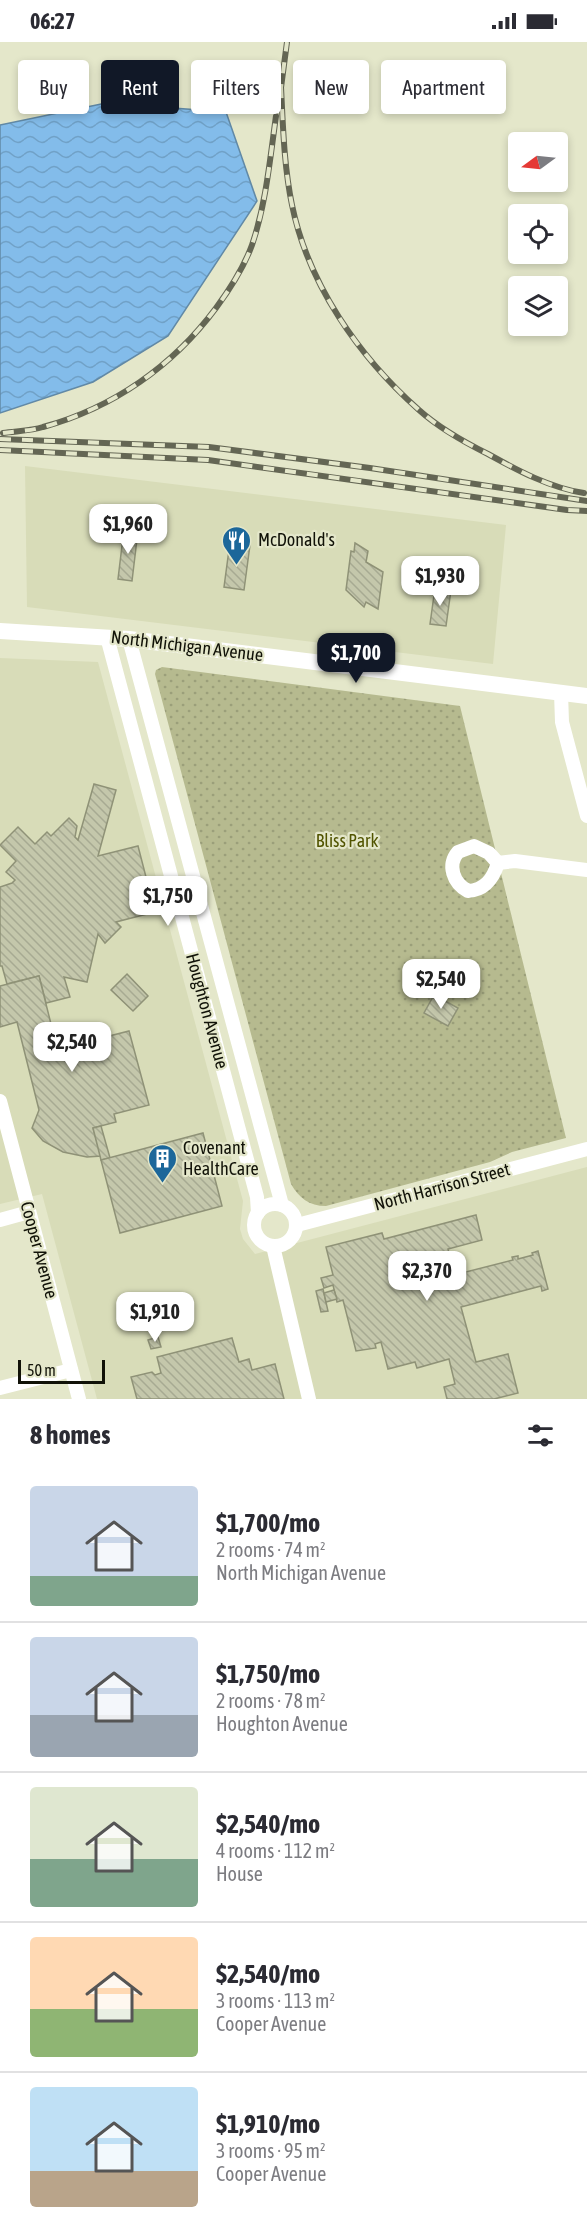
<!DOCTYPE html>
<meta charset="utf-8">
<style>
body{margin:0;font-family:"Asap Condensed",sans-serif;background:#f2f2f3;color:#2b2b33;height:100vh;display:flex;flex-direction:column;font-size:22px;white-space:nowrap}
*{box-sizing:border-box;margin:0}
p{font-size:20px;color:#7c7c81}
.icon{flex:none;width:33px;height:33px;fill:none;stroke:currentColor;stroke-width:2;stroke-linecap:round;stroke-linejoin:round}
.map{position:relative;height:1357px;overflow:hidden}
.panel{display:flex;flex-direction:column;background:#fff;flex:1}
.panel>*{flex:none}
.banner{position:absolute;left:18px;top:18px;width:552px;height:54px;display:flex;gap:12px}
.needle{width:39px;rotate:255deg}
.tools{position:absolute;left:508px;top:90px;display:grid;gap:12px}
.tools a{display:grid;place-items:center;width:60px;height:60px;border-radius:6px;background:#fff;box-shadow:0 3px 9px #0003;font-size:30px}
.scale{position:absolute;left:18px;bottom:15px;width:87px;box-sizing:border-box;padding-left:6px;border:3px solid #111208;border-top:0;font-size:16px;line-height:21px;white-space:nowrap;color:#111208;-webkit-text-stroke:4px #e4e7ca;paint-order:stroke}
.price{position:absolute;translate:-50% -51px;padding:0 14px;border-radius:12px;background:#fff;color:#222;font-size:20px;line-height:39px;filter:drop-shadow(0 2px 3px #0008)}
.price::after{content:'';position:absolute;left:50%;top:36px;width:18px;height:14px;margin-left:-9px;background:inherit;clip-path:polygon(0 0,100% 0,50% 100%)}
.price.selected{background:#111827;color:#fff}
ul{padding:0;list-style:none}
li{display:flex;align-items:center;gap:18px;height:150px;padding:0 30px}
li+li{border-top:2px solid #e1e1e2}
li span{display:grid;place-items:center;flex:none;width:168px;height:120px;border-radius:6px;color:#555}
li>.icon{margin-inline-start:auto}
span .icon{width:72px;height:72px;fill:#fffc;stroke-width:1}
li b{font-size:26px}
h2{display:flex;justify-content:space-between;align-items:center;height:72px;padding:0 30px;font-size:26px}
.pill{padding:0 21px;border-radius:6px;background:#fff;box-shadow:0 3px 9px #0003;font-size:21px;line-height:54px}
.pill.selected{background:#111827;color:#fff}
.status{display:flex;justify-content:space-between;align-items:center;height:42px;padding:0 30px;background:#fff;direction:ltr}
.status svg{height:16px;fill:currentColor}
.map>svg:first-child{display:block}
</style>
<div class="status"><b>06:27</b><svg viewBox="0 0 49 12"><path d="M0 12V9h3v3zM5 12V6h3v6zM10 12V3h3v9zM15 12V0h3v12zM26 1h20v11H26zM47 4h2v5h-2z"/></svg></div>
<div class="map">
<svg width="587" height="1357" viewBox="0 0 587 1357">
<defs>
<pattern id="park-dots" width="8" height="8" patternUnits="userSpaceOnUse" patternTransform="scale(1.5)"><rect width="8" height="8" fill="#b6ba8f"/><path d="M2 2h.1M6 6h.1" fill="none" stroke="#9b9f7a" stroke-width="1.8" stroke-linecap="round"/></pattern>
<pattern id="water-waves" width="16" height="10" patternUnits="userSpaceOnUse" patternTransform="scale(1.5)"><rect width="16" height="10" fill="#83bcea"/><path d="M0 5q4-4 8 0t8 0" fill="none" stroke="#70a1c7"/></pattern>
<pattern id="building-back-hatch" width="6" height="6" patternUnits="userSpaceOnUse" patternTransform="scale(1.5)"><rect width="6" height="6" fill="#c4c7ab"/><path d="M-1 5l2 2M0 0l6 6M5-1l2 2" fill="none" stroke="#a7aa92"/></pattern>
</defs>
<rect width="100%" height="100%" fill="#e4e7ca"/>
<g fill="#d8dcb8">
<path d="M25,424l481,59 -13,139 -466,-57z"/>
<path d="M0,616l98,4 145,539 -3,28 3,10 12,15 332,-87v232h-490l-55,-205 -42,10z"/>
</g>
<path fill="url(#park-dots)" d="M162,625l298,39 106,432 -54,14 -22,10 -164,44c-17,0 -27,-8 -35,-22l-136,-510 1,-4z"/>
<path fill="url(#water-waves)" stroke="#6189a6" stroke-width="1.5" d="M106,61l120,9 31,89 -89,135 -75,46 -93,31v-288z"/>
<g fill="url(#building-back-hatch)" stroke="#8f9277" stroke-width="1.5">
<path d="M124,487l14,2 -6,50 -14,-2z"/>
<path d="M230,500l20,3 -6,45 -20,-3z"/>
<path d="M355,501l13,8 -2,11 17,10 -5,37 -12,-7 -2,5 -18,-17 5,-39 3,1z"/>
<path d="M435,546l16,2 -5,36 -16,-2z"/>
<path d="M94,742l22,6 -18,66 40,-10 17,66 -39,10 5,5 -16,16 -7,-9 -11,48 -23,-5 6,20 -24,6 -7,-27 -32,8 -5,-18h-2v-79l12,-4 3,-3 -9,-8 10,-11 -16,-16 18,-18 17,17 12,-12 4,4 18,-18 8,8 -2,11 3,3z"/>
<path d="M464,923l5,20 -19,5 -5,-20z"/>
<path d="M127,932l21,22 -15,15 -22,-21z"/>
<path d="M39,934l14,56 21,-5 4,17 51,-13 20,74 -35,9 2,8 -23,6 8,28 -14,1 -24,-5 -20,-11 -11,-13 7,-18 -22,-88 -17,5v-41z"/>
<path d="M434,953l24,13 -10,18 -24,-13z"/>
<path d="M101,1084l9,32 -9,2 -8,-32z"/>
<path d="M203,1091l19,73 -102,27 -19,-73z"/>
<path d="M476,1173l6,25 -34,9 6,26 59,-15 -1,-3 6,-1v3l15,-4 -1,-2 6,-2 10,38 -6,2 -1,-5 -80,21 15,55 32,-8 10,39 -24,6h-47l-3,-12 11,-3 -6,-25 -32,9 -2,-6 -27,7 -7,-27 -6,2 1,4 -20,3 -13,-51 -6,2 -4,-17 -9,3 -3,-10 12,-3 -7,-28 56,-14 2,6z"/>
<path d="M323,1247l5,22 -7,1 -5,-21z"/>
<path d="M334,1248l3,9 -11,3 -2,-9z"/>
<path d="M158,1295l3,10 -10,2 -3,-9z"/>
<path d="M232,1296l7,24 10,-3 3,11 23,-6 9,35h-147l-6,-22 21,-5 3,3 6,-2 -4,-16z"/>
</g>
<g fill="none" stroke-linecap="round" stroke-linejoin="round">
<g stroke="#fff" stroke-width="14">
<path d="M107,595l150,560 1,16"/>
<path d="M129,597l153,566"/>
<path d="M561,651l1,29 25,94"/>
<path d="M474,804l15,7 9,10c-5,16 -13,27 -30,28 -15,-8 -21,-26 -10,-39z"/>
<path d="M498,821l17,-2 72,9"/>
<path d="M0,1059l79,298"/>
<circle cx="275" cy="1183" r="21"/>
<path d="M0,1178l29,-8"/>
<path d="M297,1183l290,-76"/>
<path d="M273,1204l36,153"/>
<path d="M0,1346l71,-18"/>
</g>
<path stroke="#fff" stroke-width="16" d="M0,589l129,8 458,57"/>
<defs>
<g id="rail">
<path d="M281,45c2,40 3,79 11,118 16,79 67,152 127,205 20,18 45,32 69,44 29,16 62,34 96,39"/>
<path d="M280,53l7,-53"/>
<path d="M3,391c13,-2 28,-2 40,-6 70,-19 130,-61 173,-119 14,-19 28,-41 36,-63 14,-41 18,-86 24,-129"/>
<path d="M0,397l209,8 161,21 217,33"/>
<path d="M0,408l208,10 359,50 20,1"/>
</g>
</defs>
<use href="#rail" stroke="#646654" stroke-width="6"/>
<use href="#rail" stroke="#e4e7ca" stroke-width="4" stroke-dasharray="11" stroke-linecap="butt"/>
</g>
<defs>
<symbol id="restaurant-pin" viewBox="-11 -11 22 30"><path d="M0 17L-7.5 6A9.5 9.5 0 1 1 7.5 6Z" fill="#1c679a" stroke="#e4e7ca"/><path d="M-5-6h1v4h1v-4h1v4h1v-4h1v5L-1.5 .5V6h-2V.5L-5-1ZM5-6V6H3V1.5H1.5Q1.5-4 5-6Z" fill="#fff"/></symbol>
<symbol id="building-pin" viewBox="-11 -11 22 30"><path d="M0 17L-7.5 6A9.5 9.5 0 1 1 7.5 6Z" fill="#1c679a" stroke="#e4e7ca"/><path d="M-4-6H4V6H1V3H-1V6H-4ZM-2.5-4.3h1.7v1.8h-1.7ZM.8-4.3h1.7v1.8H.8ZM-2.5-1h1.7V.8h-1.7ZM.8-1h1.7V.8H.8Z" fill="#fff"/></symbol>
</defs>
<g fill-rule="evenodd">
<use href="#restaurant-pin" x="220" y="482" width="33" height="45"/>
<use href="#building-pin" x="146" y="1100" width="33" height="45"/>
</g>
<g text-anchor="middle" stroke-width="4.5" stroke-linejoin="round" paint-order="stroke">
<g font-size="18" fill="#111208" stroke="#e4e7ca" text-anchor="start">
<text x="258" y="504">McDonald's</text>
<text x="183" y="1112">Covenant<tspan x="183" dy="21">HealthCare</tspan></text>
</g>
<g font-size="18" fill="#111208" stroke="#e4e7ca">
<text transform="translate(187 604) rotate(7)" y="6">North Michigan Avenue</text>
<text transform="translate(207 969) rotate(75)" y="6">Houghton Avenue</text>
<text transform="translate(442 1145) rotate(-15)" y="6">North Harrison Street</text>
<text transform="translate(39 1208) rotate(75)" y="6">Cooper Avenue</text>
</g>
<g font-size="18" fill="#515400" stroke="#e4e7ca">
<text x="347" y="805">Bliss Park</text>
</g>
</g>
</svg>
<div class="tools">
<a><svg class="needle" viewBox="-14 -14 28 28"><path d="M0-13l5 13h-10z" fill="#e53935"/><path d="M0 13l5-13h-10z" fill="#7c7c81"/></svg></a>
<a><svg class="icon" aria-label="locate" viewBox="0 0 24 24"><circle cx="12" cy="12" r="6"/><path d="M12 2v4M12 18v4M2 12h4M18 12h4"/></svg></a>
<a><svg class="icon" aria-label="layers" viewBox="0 0 24 24"><path d="M12 4l9 5-9 5-9-5zM3 14l9 5 9-5"/></svg></a>
</div>
<div class="scale">50 m</div>
<b class="price" style="left:128px;top:513px">$1,960</b>
<b class="price" style="left:440px;top:565px">$1,930</b>
<b class="price selected" style="left:356px;top:642px">$1,700</b>
<b class="price" style="left:168px;top:885px">$1,750</b>
<b class="price" style="left:441px;top:968px">$2,540</b>
<b class="price" style="left:72px;top:1031px">$2,540</b>
<b class="price" style="left:427px;top:1260px">$2,370</b>
<b class="price" style="left:155px;top:1301px">$1,910</b>
<div class="banner">
<a class="pill">Buy</a>
<a class="pill selected">Rent</a>
<a class="pill">Filters</a>
<a class="pill">New</a>
<a class="pill">Apartment</a>
</div>
</div>
<section class="panel">
<h2>8 homes<svg class="icon" aria-label="filters" viewBox="0 0 24 24"><path d="M4 7h16M4 17h16"/><circle cx="9" cy="7" r="2"/><circle cx="15" cy="17" r="2"/></svg></h2>
<ul>
<li><span style="background:linear-gradient(#c9d6e8 75%,#7fa58c 0)"><svg class="icon" aria-label="home" viewBox="0 0 24 24"><path d="M3 11l9-7 9 7M6 9v11h12V9"/></svg></span><div><b>$1,700/mo</b><p>2 rooms · 74 m²</p><p>North Michigan Avenue</p></div></li>
<li><span style="background:linear-gradient(#c9d6e8 65%,#9aa5b1 0)"><svg class="icon" aria-label="home" viewBox="0 0 24 24"><path d="M3 11l9-7 9 7M6 9v11h12V9"/></svg></span><div><b>$1,750/mo</b><p>2 rooms · 78 m²</p><p>Houghton Avenue</p></div></li>
<li><span style="background:linear-gradient(#dfe7d0 60%,#7fa58c 0)"><svg class="icon" aria-label="home" viewBox="0 0 24 24"><path d="M3 11l9-7 9 7M6 9v11h12V9"/></svg></span><div><b>$2,540/mo</b><p>4 rooms · 112 m²</p><p>House</p></div></li>
<li><span style="background:linear-gradient(#ffd9b3 60%,#8fb573 0)"><svg class="icon" aria-label="home" viewBox="0 0 24 24"><path d="M3 11l9-7 9 7M6 9v11h12V9"/></svg></span><div><b>$2,540/mo</b><p>3 rooms · 113 m²</p><p>Cooper Avenue</p></div></li>
<li><span style="background:linear-gradient(#bfe0f5 70%,#b9a48a 0)"><svg class="icon" aria-label="home" viewBox="0 0 24 24"><path d="M3 11l9-7 9 7M6 9v11h12V9"/></svg></span><div><b>$1,910/mo</b><p>3 rooms · 95 m²</p><p>Cooper Avenue</p></div></li>
</ul>
</section>
